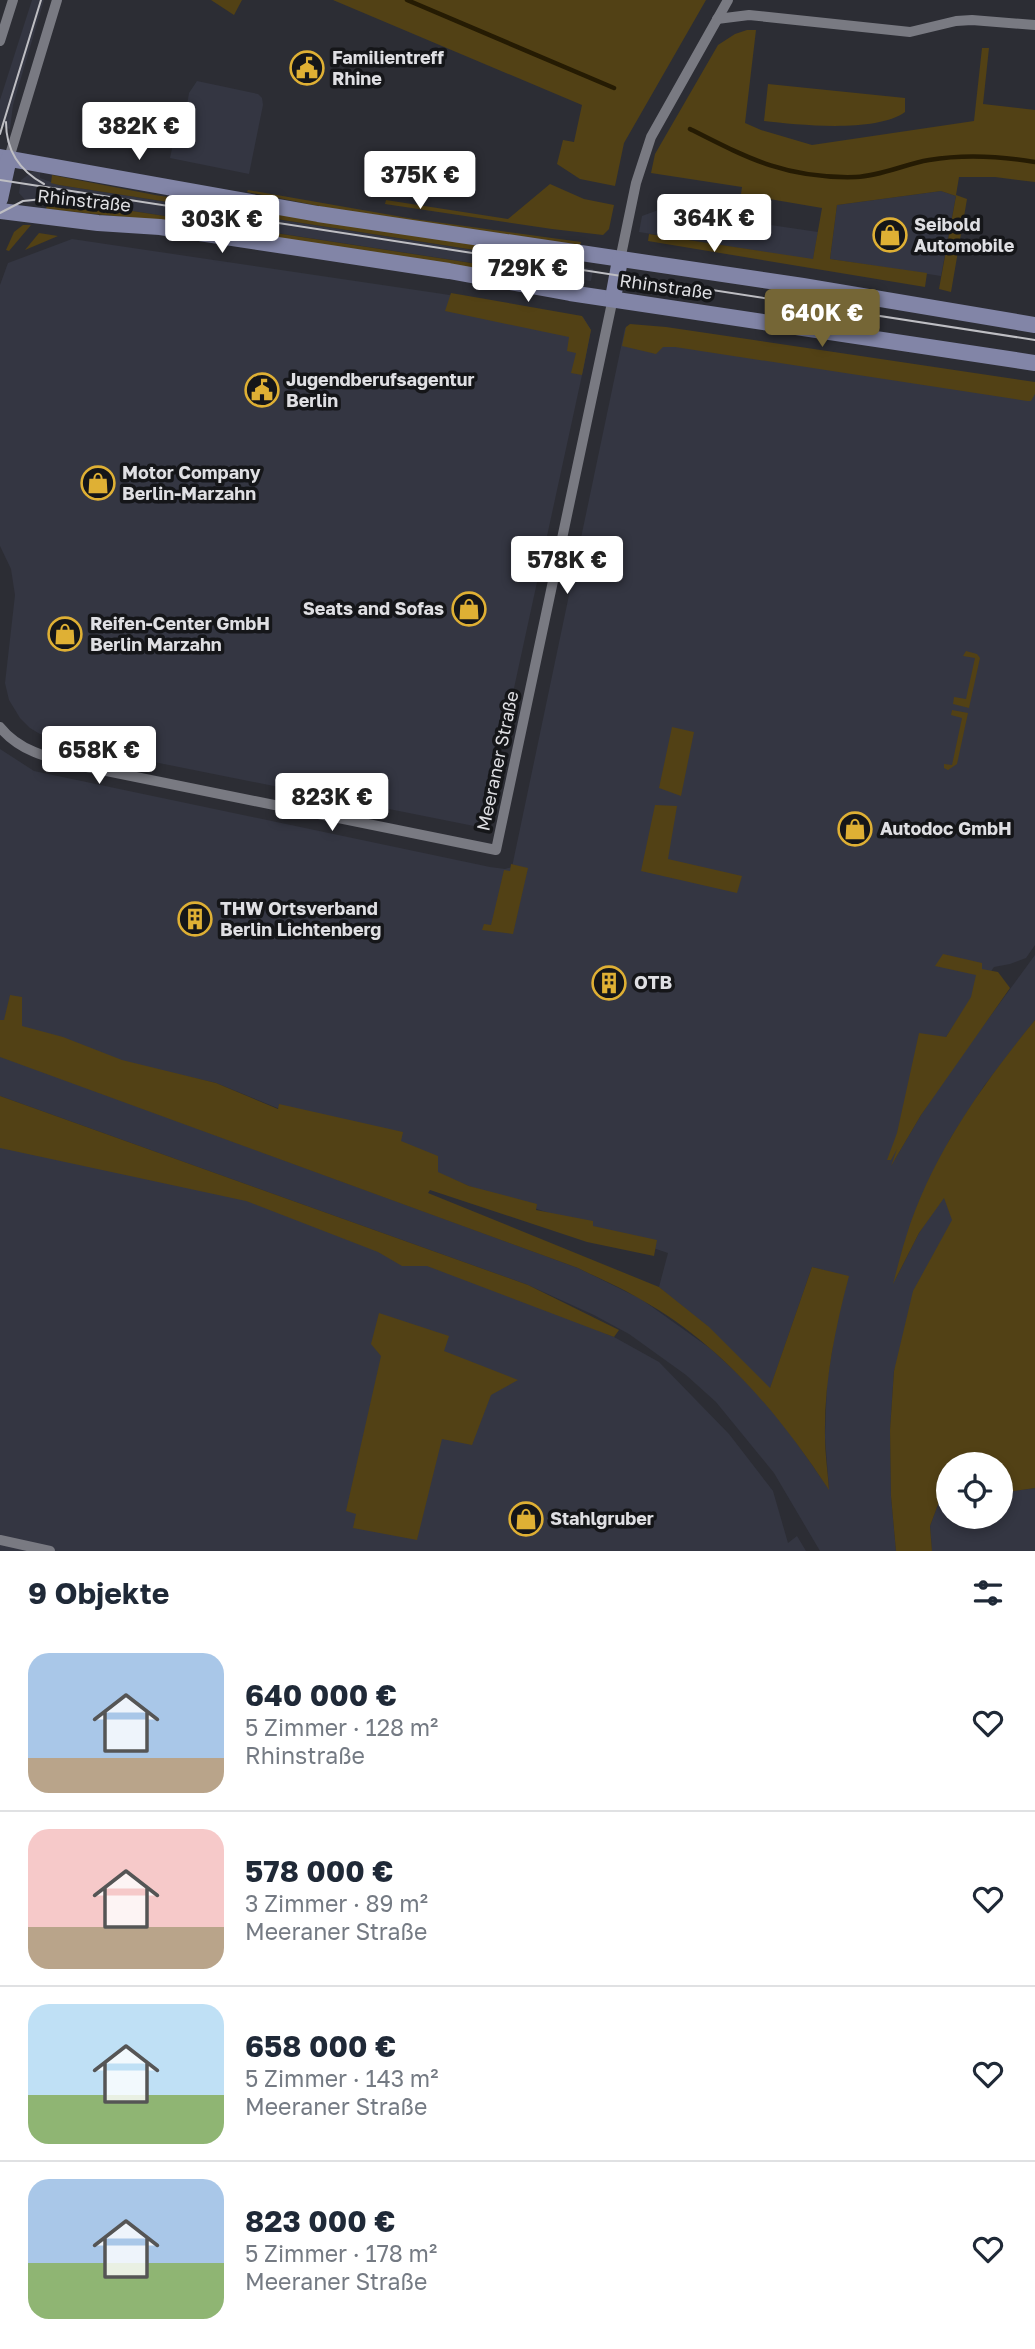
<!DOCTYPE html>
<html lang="de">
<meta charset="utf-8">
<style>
body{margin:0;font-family:"Golos Text",sans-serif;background:#f6f6f7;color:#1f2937;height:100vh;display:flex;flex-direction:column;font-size:26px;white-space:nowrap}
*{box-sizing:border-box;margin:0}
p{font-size:23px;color:#747a83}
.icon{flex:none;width:38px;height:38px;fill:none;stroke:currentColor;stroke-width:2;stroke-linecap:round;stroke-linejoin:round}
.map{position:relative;height:1551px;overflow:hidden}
.details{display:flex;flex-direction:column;background:#fff;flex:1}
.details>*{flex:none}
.fabs{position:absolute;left:936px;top:1452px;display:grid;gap:14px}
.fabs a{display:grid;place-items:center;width:77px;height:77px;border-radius:50%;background:#fff;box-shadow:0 4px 10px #0003;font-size:35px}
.price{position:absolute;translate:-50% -60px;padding:0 16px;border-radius:7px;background:#fff;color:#222;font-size:23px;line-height:46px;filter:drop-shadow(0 2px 4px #0008)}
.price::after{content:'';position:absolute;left:50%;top:42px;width:21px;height:16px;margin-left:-10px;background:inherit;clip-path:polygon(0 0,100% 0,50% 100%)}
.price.active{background:#756636;color:#fff}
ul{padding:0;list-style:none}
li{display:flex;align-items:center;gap:21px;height:175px;padding:0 28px}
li+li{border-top:2px solid #e0e1e3}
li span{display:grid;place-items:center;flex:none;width:196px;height:140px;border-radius:21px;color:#555}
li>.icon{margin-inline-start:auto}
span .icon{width:84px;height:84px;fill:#fffc;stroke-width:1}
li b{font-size:30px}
h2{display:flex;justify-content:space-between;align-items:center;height:84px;padding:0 28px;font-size:30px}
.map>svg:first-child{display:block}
</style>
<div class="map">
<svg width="1035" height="1551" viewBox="0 0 1035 1551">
<rect width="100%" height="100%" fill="#2c2d34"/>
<g fill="#343642">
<path d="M32,0h12l-31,105 -3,24 -10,-3v-26z"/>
<path d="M197,81l61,13 4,4 1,7 -14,69 -79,-16 10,-48 6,1 3,-18z"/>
<path d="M32,172h8v6l19,7 534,84 -2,12 -524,-80 -19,-1 -20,3 -9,-10 2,-13z"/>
<path d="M941,191l15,5 -15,80 -111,-17 7,-54z"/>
<path d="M661,209l157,23 -5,28 -174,-28 3,-16z"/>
<path d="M72,239l371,55 140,23 8,13 -9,45 -96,442 -12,9 -335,-67 -72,-16 -27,-9 -10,-6 -10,-10 -11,-18 -4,-17 10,-88 -4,-26 -11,-23v-261l8,-22z"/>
<path d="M628,326l407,59v560l-9,13 -16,6 -16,3 -55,80 -44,112 26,-44 29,-44 85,-116v65l-51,66 -34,53 -24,48 -31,93 24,-47 24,-36 54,-59 -103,233 -4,59 1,66 5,55h-76l-46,-78 -58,-71 -30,-27 -57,-41 -35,-19 -66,-30 -528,-189v-40l578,212 63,31 70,50 39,36 32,37 47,67 -4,-52 2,-56 9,-55 12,-49 -36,-10 -42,122 -111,-102 9,-34 -199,-67 -253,-103 -163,-37 -53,-19v-278l34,22 456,96 15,2 7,-2 113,-539z"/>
<path d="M0,1136l230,52 265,99 119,50 45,25 70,72 44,57 15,52 9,-7 9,15h-806z"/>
<path d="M1035,1488v63h-103l-2,-25 9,-24 9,-2v17h53v-24z"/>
</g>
<g fill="#524115">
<path d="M211,0h31l-8,15z"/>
<path d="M333,0h373l-82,143 -9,43 -35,-7 -23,-15 6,-24 11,2 8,-37z"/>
<path d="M747,30h9l-11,93 16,7 51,15 162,-24 8,-73h7l-6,56 52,6v72l-40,-5h-36l-3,18 11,4 -16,93 -12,-3 17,-93 -15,-5 -104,14 -7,54 97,14 -2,14 -277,-46 1,-7 164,25 9,-51 -81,-14 1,-7 -91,-14 4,-19 63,-109 17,-11z"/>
<path d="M768,84l137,14v14c-29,21 -106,13 -141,9z"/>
<path d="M52,175l103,20 424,66 -1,5 -519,-81 -8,-2z"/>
<path d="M550,184l34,15 30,6 -5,24 -6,6 -51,-6 -167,-25 1,-4 122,19z"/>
<path d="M248,190l166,29 167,23 -1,4 -251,-38 -82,-16z"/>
<path d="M48,200l19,1 509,78 -1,5 -393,-61 -136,-14z"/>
<path d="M23,225h8l-22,26 -3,-1 8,-18z"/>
<path d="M39,233l19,3 -33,14z"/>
<path d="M451,293l131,23 9,14 -9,45 -11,-2 5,-20 -9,-2 2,-14 -124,-26z"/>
<path d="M630,324l36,3 369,55v12l-4,7h-4l-352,-54h-12l-7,7 -34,-8 4,-19z"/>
<path d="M966,651l11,3 3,4 -11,50 -16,-4 1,-7 12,2 9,-41 -12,-2z"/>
<path d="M952,710l16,3 -11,51 -9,6 -4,-2v-4l8,1 10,-47 -11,-3z"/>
<path d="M672,727l22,5 -13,64 -22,-8z"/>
<path d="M655,805l22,1 -9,53 74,17 -5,17 -96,-22z"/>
<path d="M511,864l17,4 -15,66 -31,-4 2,-6 7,1 13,-55 6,1z"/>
<path d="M943,954l39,9v6l16,3 12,16 -89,127 -30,51 6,-17 -6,11h-4l10,-27 22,-100 27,4 25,-40 5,-22 -41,-9z"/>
<path d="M10,995l12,2v29l41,11 59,23 94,23 62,26 1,-5 124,28 -2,9 37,15v16l31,14 68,18 -1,6 57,11v5l64,14 -3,16 -67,-14 -157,-52 -2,3 231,94 50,40 61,61 42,-121 37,9c-14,53 -25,106 -24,160 0,18 3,37 4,54 -50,-76 -108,-146 -189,-191 -20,-12 -42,-21 -62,-31l-578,-211v-37h4z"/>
<path d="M1035,1020v468l-34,5v-28h-53v35l-9,2 -9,24 2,25h-36l-5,-55 -1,-66 4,-59 19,-80 39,-71 -8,-22 -25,35 -26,51c4,-15 8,-31 13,-47 25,-81 76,-152 129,-217z"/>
<path d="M0,1096l528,189 91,45 -5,7 -187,-71h-25l-24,-14 -132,-51 -246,-53z"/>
<path d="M379,1313l70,23 -5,15 74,29 -27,15 -19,50 -30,-6 -25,101 -64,-12 3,-14 -10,-3 35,-155 -10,-12z"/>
</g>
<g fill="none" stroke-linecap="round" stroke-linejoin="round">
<g stroke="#251b03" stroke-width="4.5">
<path d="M407,0l207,88"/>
<path d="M690,129c59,30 97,50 166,48 25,-1 49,-13 73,-17 36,-6 70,-4 106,2"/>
</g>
<g stroke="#797a82" stroke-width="10">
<path d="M717,19l32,-4 161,17 46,-11 16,-1 63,5"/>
<path d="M0,41l13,-41"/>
<path d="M9,158l48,-158"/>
<path d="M620,260l16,-77 15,-46 77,-137"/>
<path d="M0,727c19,24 49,31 77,38l419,85 117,-552"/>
<path d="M0,1540l50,11"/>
</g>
<g stroke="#8285a7" stroke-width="16">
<path d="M0,157l318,57 485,72 232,39"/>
<path d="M0,199l9,-41"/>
<path d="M0,211l98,12 62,4 289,44 121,22 465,70"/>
<path d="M613,298l7,-38"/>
</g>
<g stroke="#bebec3" stroke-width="2">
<path d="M6,122c0,28 14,49 38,62"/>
<path d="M0,134l41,-134"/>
<path d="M0,180l1035,160"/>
<path d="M0,213l23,-12 40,-4"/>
</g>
</g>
<defs>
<symbol id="civic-ring" viewBox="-11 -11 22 22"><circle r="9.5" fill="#151619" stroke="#dfb034" stroke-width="1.5"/><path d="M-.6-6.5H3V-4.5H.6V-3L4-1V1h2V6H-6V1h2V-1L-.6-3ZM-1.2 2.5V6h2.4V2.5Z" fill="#dfb034"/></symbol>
<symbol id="shop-ring" viewBox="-11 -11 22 22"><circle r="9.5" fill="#151619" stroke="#dfb034" stroke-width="1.5"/><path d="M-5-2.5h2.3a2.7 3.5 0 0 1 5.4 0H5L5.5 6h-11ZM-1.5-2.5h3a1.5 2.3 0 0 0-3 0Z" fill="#dfb034"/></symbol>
<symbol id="building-ring" viewBox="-11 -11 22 22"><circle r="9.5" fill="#151619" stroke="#dfb034" stroke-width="1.5"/><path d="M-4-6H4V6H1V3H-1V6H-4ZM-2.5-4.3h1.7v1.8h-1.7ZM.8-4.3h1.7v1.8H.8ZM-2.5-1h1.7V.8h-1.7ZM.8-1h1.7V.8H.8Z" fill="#dfb034"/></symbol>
</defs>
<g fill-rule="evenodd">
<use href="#civic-ring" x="288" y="49" width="38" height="38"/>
<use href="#shop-ring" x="871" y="216" width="38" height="38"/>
<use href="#civic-ring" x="243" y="371" width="38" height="38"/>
<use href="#shop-ring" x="79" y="464" width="38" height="38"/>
<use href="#shop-ring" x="450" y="590" width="38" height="38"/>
<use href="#shop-ring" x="46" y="615" width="38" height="38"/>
<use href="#shop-ring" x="836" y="810" width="38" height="38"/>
<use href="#building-ring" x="176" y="900" width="38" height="38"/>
<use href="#building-ring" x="590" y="964" width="38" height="38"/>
<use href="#shop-ring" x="507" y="1500" width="38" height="38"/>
</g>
<g text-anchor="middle" stroke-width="7" stroke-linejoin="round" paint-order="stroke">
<g font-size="18" font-weight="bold" fill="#dfdfe3" stroke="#151619" text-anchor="start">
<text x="332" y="64">Familientreff<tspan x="332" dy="21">Rhine</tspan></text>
<text x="914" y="231">Seibold<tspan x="914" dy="21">Automobile</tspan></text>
<text x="286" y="386">Jugendberufsagentur<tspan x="286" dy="21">Berlin</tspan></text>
<text x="122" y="479">Motor Company<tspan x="122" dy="21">Berlin-Marzahn</tspan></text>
<text x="444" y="615" text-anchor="end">Seats and Sofas</text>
<text x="90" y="630">Reifen-Center GmbH<tspan x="90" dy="21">Berlin Marzahn</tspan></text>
<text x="880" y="835">Autodoc GmbH</text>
<text x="220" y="915">THW Ortsverband<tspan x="220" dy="21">Berlin Lichtenberg</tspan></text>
<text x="634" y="989">OTB</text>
<text x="550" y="1525">Stahlgruber</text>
</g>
<g font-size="18" fill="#dfdfe3" stroke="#151619">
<text transform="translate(84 201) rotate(6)" y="6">Rhinstraße</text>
<text transform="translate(666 287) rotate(8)" y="6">Rhinstraße</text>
<text transform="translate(498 761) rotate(-78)" y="6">Meeraner Straße</text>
</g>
</g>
</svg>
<div class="fabs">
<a><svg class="icon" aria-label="locate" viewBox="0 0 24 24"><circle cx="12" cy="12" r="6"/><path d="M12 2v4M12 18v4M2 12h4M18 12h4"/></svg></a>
</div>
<b class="price" style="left:139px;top:162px">382K €</b>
<b class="price" style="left:420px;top:211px">375K €</b>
<b class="price" style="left:714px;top:254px">364K €</b>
<b class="price" style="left:222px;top:255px">303K €</b>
<b class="price" style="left:528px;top:304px">729K €</b>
<b class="price active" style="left:822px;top:349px">640K €</b>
<b class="price" style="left:567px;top:596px">578K €</b>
<b class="price" style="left:99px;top:786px">658K €</b>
<b class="price" style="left:332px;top:833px">823K €</b>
</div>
<section class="details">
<h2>9 Objekte<svg class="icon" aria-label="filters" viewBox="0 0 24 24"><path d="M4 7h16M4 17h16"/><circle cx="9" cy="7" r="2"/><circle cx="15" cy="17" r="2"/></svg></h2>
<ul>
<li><span style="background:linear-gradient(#a9c7e8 75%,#b9a48a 0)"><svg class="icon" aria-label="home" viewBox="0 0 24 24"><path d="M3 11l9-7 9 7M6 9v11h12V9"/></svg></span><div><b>640 000 €</b><p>5 Zimmer · 128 m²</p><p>Rhinstraße</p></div><svg class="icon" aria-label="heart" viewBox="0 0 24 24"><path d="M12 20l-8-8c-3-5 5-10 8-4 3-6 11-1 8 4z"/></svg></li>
<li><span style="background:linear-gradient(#f6c9c9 70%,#b9a48a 0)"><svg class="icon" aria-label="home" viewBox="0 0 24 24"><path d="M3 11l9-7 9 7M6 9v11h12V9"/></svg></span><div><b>578 000 €</b><p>3 Zimmer · 89 m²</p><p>Meeraner Straße</p></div><svg class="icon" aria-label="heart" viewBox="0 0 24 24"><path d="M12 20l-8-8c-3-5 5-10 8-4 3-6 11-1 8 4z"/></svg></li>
<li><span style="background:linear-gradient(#bfe0f5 65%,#8fb573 0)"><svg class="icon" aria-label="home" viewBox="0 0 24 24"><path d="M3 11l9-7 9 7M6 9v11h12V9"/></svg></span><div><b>658 000 €</b><p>5 Zimmer · 143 m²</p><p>Meeraner Straße</p></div><svg class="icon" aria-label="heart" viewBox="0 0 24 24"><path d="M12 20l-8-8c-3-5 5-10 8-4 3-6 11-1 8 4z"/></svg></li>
<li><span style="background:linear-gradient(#a9c7e8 60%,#8fb573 0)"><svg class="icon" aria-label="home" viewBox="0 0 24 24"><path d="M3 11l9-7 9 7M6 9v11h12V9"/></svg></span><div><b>823 000 €</b><p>5 Zimmer · 178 m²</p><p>Meeraner Straße</p></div><svg class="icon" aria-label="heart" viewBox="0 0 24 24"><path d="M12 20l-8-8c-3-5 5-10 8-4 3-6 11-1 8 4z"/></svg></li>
</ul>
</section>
